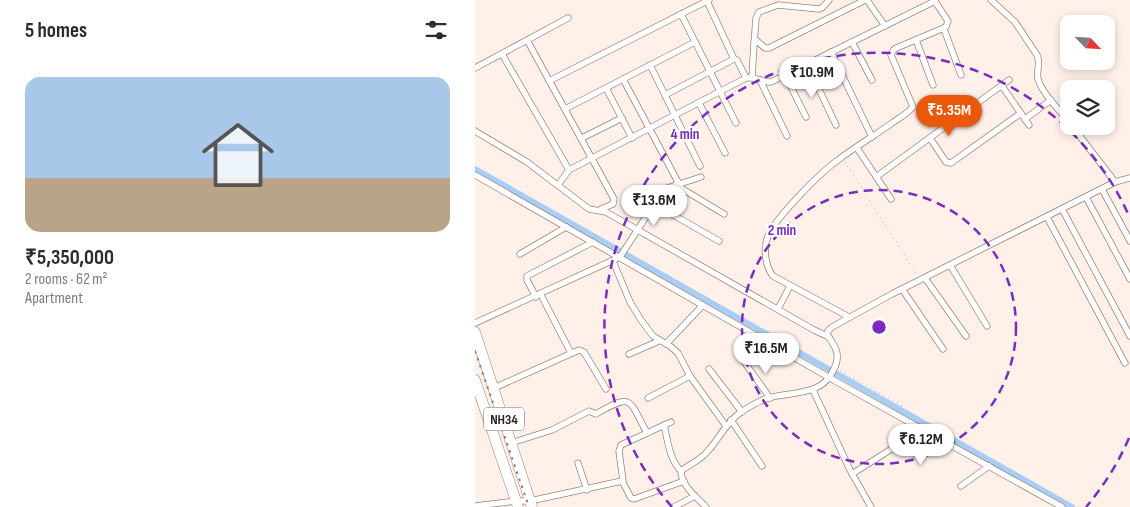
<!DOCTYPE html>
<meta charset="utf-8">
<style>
body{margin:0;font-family:"Sofia Sans Condensed",sans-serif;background:#f7f7f7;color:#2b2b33;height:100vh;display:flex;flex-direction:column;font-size:19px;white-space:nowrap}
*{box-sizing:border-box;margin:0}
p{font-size:16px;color:#7c7c81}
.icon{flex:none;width:28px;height:28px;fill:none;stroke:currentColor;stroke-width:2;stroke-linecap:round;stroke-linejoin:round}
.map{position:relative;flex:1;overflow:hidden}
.side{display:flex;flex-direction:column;background:#fff;width:475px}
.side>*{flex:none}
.needle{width:32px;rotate:115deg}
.fabs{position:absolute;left:585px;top:15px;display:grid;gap:10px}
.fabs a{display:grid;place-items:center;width:55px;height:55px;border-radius:10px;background:#fff;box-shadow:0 2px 8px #0003;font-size:25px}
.price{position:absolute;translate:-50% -42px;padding:0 11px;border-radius:18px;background:#fff;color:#222;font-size:16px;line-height:32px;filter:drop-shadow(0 1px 2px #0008)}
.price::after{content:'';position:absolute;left:50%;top:30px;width:15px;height:11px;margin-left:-8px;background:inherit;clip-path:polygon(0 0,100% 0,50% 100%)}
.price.active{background:#ea580c;color:#fff}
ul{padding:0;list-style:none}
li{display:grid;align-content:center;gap:10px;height:265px;padding:0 25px}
li span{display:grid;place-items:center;height:155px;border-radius:15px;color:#555}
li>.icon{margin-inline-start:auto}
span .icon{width:90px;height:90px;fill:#fffc;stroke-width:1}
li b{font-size:21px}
h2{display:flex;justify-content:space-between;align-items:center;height:60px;padding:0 25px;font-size:21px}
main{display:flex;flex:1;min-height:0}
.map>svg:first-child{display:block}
</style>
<main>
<section class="side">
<h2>5 homes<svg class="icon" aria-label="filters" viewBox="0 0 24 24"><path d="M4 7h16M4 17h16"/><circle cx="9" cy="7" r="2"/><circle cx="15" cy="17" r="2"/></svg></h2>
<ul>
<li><span style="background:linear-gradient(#a9c7e8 65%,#b9a48a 0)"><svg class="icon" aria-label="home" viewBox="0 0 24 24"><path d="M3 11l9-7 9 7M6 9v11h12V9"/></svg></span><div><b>₹5,350,000</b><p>2 rooms · 62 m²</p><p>Apartment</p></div></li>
</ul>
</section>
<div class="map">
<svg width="655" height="507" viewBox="0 0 655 507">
<rect width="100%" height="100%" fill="#fff1ea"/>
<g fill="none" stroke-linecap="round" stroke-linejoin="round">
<path stroke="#a9cef6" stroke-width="6" d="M0,169l597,338"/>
<defs>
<g id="street">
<path d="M392,0l18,26"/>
<path d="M516,0l24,22 22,33c4,8 -1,16 1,24 5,16 21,30 31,43"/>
<path d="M232,1l27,58"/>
<path d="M206,14l55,109"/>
<path d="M469,29l17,46"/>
<path d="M52,40l87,159 -1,5 -12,5"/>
<path d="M441,40l17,45"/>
<path d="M377,42l20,38"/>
<path d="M279,44l2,-26 3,-6 19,-7 41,4 4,-2 6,-7"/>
<path d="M356,52l41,85"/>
<path d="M27,54l67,116"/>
<path d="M332,64l29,61"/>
<path d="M175,65l50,101"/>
<path d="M0,68l93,-50"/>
<path d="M310,75l21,42"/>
<path d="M277,77l2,-33 3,-3 8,7h4l96,-48"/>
<path d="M148,79l56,105"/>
<path d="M285,80l27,56"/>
<path d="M74,81l160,-81"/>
<path d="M527,86l27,39"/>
<path d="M131,88l26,50"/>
<path d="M190,95l69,-36 3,1 9,18"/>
<path d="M224,103l26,50"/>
<path d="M90,109l130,-67"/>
<path d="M550,119l26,-19"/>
<path d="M597,126l43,56"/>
<path d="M0,131l52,31 62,47 17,3 208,118 15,7"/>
<path d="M107,138l40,-20"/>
<path d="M455,138l16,24 5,1 70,-50"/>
<path d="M382,148l34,51"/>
<path d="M0,175l355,203 232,129"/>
<path d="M401,177l133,-97"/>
<path d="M83,185l11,-15 177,-92c10,-2 16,5 25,4l164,-81"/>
<path d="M201,185l48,29"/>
<path d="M627,189l28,52"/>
<path d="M611,197l44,82"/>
<path d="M179,204l65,37"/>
<path d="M587,209l68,127"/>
<path d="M572,217l78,146"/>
<path d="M45,254l46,-27"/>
<path d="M138,261l17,41 11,18 12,16 17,10 8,7 12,23 36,50"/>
<path d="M475,265l37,61"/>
<path d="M450,278l41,58"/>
<path d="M427,289l41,60"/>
<path d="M66,295l30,58"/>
<path d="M61,297l-9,-17v-4l66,-34"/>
<path d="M303,309l12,-23"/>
<path d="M374,317l-76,-41c-8,-10 -10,-28 -5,-40 8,-19 53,-64 70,-76 17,-13 36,-24 54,-37 7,-5 15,-9 21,-16l-22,-52 3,-6 52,-22 2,-6 -14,-21"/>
<path d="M0,323l145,-66 44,-68 37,-12"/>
<path d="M191,344l37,-39"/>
<path d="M154,354l30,-13"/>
<path d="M270,363l25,35"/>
<path d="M234,369l33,43"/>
<path d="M19,388l85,-38 5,2 22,37"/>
<path d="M338,390l37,80 21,37"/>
<path d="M173,398l42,-22"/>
<path d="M256,420l31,46"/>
<path d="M189,425c4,16 5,34 17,46"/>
<path d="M433,440l9,15h2l23,-15"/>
<path d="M36,443l41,-13 37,-19 7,3c37,-21 32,-16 51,19"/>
<path d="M103,463l9,27"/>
<path d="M377,474l71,-45"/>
<path d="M148,481l-4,-30 2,-6 50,-23"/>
<path d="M486,486l28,-20"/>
<path d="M0,506l41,-5h14l92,-20 9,17 3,1 50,-18"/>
<path d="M199,507l21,-11"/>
<path d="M231,507c-9,-10 -25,-21 -25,-36 9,-7 18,-10 25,-18 13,-13 19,-30 35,-41 8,-5 17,-11 27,-14 24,-7 54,-1 66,-29 7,-14 2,-22 -7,-34l1,-4 4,-4 60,-33 223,-112 15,-4"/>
</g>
<g id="highway">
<path d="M0,332l57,175"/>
<path d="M0,380l43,127"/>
</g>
</defs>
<use href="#street" stroke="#99857b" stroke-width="7"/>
<use href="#highway" stroke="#99857b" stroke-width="11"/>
<g stroke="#b8aca6" stroke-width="1" stroke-dasharray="1 4" stroke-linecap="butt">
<path d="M370,162l72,113"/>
<path d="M365,371l66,37"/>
</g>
<use href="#street" stroke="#fff" stroke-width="5.5"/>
<use href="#highway" stroke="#fff" stroke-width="10"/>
<path stroke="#897e79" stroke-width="2" stroke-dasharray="2.5 5" stroke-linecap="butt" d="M0,351l54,156"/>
</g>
<g fill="none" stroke="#7b2cbf" stroke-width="2.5" stroke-dasharray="9 6">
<circle cx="404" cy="327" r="137"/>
<path d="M654 438A274 274 0 0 1 611 507M197 507A274 274 0 1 1 654 216"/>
</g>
<g text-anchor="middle" stroke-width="4.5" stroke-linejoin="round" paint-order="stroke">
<rect fill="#fff" stroke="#6b6562" stroke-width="1" x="9" y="407.5" width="40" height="23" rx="4"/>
<g font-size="14" font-weight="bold" fill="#2b231f">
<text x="29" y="424">NH34</text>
</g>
</g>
<circle cx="404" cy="327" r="8" fill="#7b2cbf" stroke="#fff" stroke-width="2.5"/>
<g font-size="15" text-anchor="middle" font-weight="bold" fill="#7b2cbf" stroke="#fff" stroke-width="4.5" stroke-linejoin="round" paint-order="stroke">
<text x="210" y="139">4 min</text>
<text x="307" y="235">2 min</text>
</g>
</svg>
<div class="fabs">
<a><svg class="needle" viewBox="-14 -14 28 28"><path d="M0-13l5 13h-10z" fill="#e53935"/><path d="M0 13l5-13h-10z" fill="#7c7c81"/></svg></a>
<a><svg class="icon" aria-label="layers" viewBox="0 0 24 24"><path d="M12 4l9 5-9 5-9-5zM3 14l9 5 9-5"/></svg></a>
</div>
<b class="price" style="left:337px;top:99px">₹10.9M</b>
<b class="price active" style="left:474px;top:137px">₹5.35M</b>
<b class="price" style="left:179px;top:227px">₹13.6M</b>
<b class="price" style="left:291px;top:375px">₹16.5M</b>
<b class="price" style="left:446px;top:466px">₹6.12M</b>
</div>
</main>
